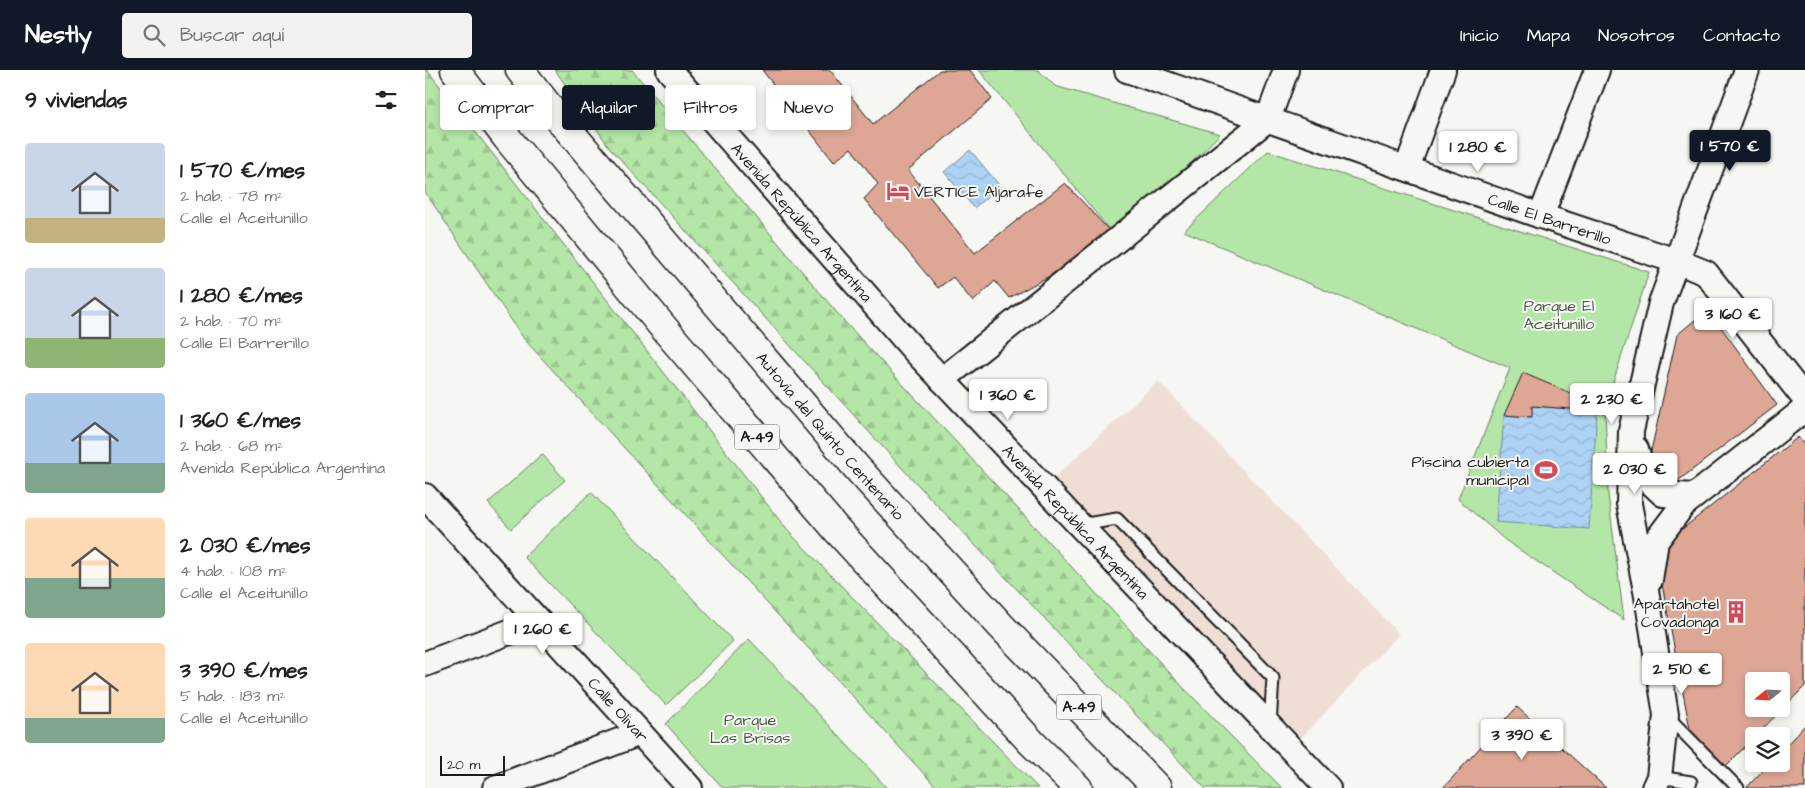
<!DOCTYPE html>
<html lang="es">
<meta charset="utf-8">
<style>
body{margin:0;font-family:"Architects Daughter",sans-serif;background:#f2f2f2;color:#222;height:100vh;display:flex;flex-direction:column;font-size:19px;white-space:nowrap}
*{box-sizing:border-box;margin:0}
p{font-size:16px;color:#767676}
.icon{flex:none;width:28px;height:28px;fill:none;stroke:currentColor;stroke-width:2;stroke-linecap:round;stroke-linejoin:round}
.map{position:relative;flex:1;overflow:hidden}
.panel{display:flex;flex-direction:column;background:#fff;width:425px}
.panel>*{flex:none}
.guide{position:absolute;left:15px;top:15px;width:475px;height:45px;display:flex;gap:10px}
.needle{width:32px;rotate:252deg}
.controls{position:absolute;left:1320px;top:602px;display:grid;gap:10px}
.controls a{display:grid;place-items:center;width:45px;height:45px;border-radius:5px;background:#fff;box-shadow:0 2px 8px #0003;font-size:25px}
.scale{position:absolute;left:15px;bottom:12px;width:65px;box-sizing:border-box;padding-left:5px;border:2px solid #1c1c1c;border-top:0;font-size:14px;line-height:18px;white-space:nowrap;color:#1c1c1c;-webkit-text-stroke:4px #f6f6f2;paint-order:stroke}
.price{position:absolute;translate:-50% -42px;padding:0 11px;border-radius:5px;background:#fff;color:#222;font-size:16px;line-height:32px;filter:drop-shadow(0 1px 2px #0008)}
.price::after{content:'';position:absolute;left:50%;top:30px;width:15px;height:11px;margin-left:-8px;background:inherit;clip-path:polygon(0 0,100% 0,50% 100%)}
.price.selected{background:#111827;color:#fff}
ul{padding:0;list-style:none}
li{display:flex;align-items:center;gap:15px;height:125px;padding:0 25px}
li span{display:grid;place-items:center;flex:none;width:140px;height:100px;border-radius:5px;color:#555}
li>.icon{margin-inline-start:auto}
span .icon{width:60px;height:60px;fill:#fffc;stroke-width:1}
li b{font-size:21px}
h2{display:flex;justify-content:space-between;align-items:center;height:60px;padding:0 25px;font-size:21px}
.chip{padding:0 18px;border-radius:5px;background:#fff;box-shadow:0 2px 8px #0003;font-size:18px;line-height:45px}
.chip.selected{background:#111827;color:#fff}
header{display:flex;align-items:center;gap:30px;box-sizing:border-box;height:70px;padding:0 25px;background:#111827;color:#fff}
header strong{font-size:24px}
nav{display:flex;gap:28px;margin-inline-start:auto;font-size:18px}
.search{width:350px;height:45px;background:#f2f2f2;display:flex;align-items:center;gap:12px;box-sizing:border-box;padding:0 18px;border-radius:5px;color:#767676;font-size:19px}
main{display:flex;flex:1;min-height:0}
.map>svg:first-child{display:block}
</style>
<header>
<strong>Nestly</strong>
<div class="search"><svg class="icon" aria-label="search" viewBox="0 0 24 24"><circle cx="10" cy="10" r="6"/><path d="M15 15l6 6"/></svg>Buscar aquí</div>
<nav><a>Inicio</a><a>Mapa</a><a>Nosotros</a><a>Contacto</a></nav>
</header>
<main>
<section class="panel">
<h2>9 viviendas<svg class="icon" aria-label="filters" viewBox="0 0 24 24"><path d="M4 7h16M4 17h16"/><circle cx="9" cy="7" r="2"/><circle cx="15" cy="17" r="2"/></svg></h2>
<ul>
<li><span style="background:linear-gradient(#c9d6e8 75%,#c2b280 0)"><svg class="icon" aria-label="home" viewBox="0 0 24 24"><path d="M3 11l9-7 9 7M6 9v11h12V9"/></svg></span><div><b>1 570 €/mes</b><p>2 hab. · 78 m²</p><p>Calle el Aceitunillo</p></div></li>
<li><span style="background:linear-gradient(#c9d6e8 70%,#8fb573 0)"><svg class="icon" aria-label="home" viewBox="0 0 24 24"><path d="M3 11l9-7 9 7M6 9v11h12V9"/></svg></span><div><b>1 280 €/mes</b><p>2 hab. · 70 m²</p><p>Calle El Barrerillo</p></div></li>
<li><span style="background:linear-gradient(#a9c7e8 70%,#7fa58c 0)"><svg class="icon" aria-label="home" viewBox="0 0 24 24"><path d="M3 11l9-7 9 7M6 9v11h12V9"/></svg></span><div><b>1 360 €/mes</b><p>2 hab. · 68 m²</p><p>Avenida República Argentina</p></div></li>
<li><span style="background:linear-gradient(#ffd9b3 60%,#7fa58c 0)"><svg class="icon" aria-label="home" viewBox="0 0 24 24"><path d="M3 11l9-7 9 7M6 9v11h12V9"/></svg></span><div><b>2 030 €/mes</b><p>4 hab. · 108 m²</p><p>Calle el Aceitunillo</p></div></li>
<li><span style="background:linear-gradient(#ffd9b3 75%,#7fa58c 0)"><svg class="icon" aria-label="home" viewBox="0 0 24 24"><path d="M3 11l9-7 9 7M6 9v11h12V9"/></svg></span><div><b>3 390 €/mes</b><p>5 hab. · 183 m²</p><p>Calle el Aceitunillo</p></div></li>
</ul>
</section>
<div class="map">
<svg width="1380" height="718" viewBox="0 0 1380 718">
<defs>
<pattern id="forest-firs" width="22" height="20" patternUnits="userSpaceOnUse" patternTransform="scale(1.25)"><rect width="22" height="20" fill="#b4e6a7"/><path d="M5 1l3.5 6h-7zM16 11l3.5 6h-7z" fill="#9ac58f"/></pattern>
<pattern id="water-waves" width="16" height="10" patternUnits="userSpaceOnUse" patternTransform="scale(1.25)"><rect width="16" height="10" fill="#add2f6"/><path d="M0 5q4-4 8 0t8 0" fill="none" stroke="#94b4d2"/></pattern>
</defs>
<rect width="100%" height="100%" fill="#f6f6f2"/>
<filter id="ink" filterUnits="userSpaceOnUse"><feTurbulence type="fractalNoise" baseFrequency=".02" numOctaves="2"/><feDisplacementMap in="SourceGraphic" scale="10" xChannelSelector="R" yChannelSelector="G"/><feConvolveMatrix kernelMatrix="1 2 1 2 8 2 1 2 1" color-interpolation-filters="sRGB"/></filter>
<g filter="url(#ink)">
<path fill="#efded6" d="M733,311l241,253 -108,115 -247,-262z"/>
<g fill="url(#forest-firs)" stroke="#688162">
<path d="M0,0h2l361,461 250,257h-101l-413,-449 -99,-147z"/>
<path d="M130,0h77l212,251 336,363 102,104h-77l-304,-321 -291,-319z"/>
</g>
<g fill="#b4e6a7" stroke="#688162">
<path d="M554,0h59l17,16 165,48 -103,105z"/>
<path d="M843,81l381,121 -44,135 3,87 16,126 -119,-80 -47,-41 52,-131 -326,-137z"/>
<path d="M117,384l23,26 -54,49 -23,-26z"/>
<path d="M166,422l142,149 -67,64 -142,-148z"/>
<path d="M324,569l138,149h-164l-57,-64z"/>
</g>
<g fill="url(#water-waves)" stroke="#73899f">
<path d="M545,80l30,36 -26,22 -30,-36z"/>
<path d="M1107,336l65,5 -8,118 -93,-7 8,-107 27,2z"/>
</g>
<g fill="#dea795" stroke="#1c1c1c" fill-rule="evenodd">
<path d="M337,0h68l43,54 67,-54h30l22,29 -84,71 67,83 90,-70 52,56 -108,59 -14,-17 -22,21 -20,-25 -15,11 -74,-89 14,-15 -27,-36 -17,14z"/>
<path d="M1283,239l69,96 -107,82 -21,-27 28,-125z"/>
<path d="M1098,303l61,26 -1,11 -51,-4v11l-28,-2z"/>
<path d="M1373,367l7,9v240l-80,81 -34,-33 -31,-160 6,-32zM1329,611h27v28h-27z"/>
<path d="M1092,637l89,81h-163z"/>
<path d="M1380,655v63h-59l23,-24h12v-13z"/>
</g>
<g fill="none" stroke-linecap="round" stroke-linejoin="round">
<defs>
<g id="lane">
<path d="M655,455l37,-6 156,159 -3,47"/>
<path d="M1242,646l71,72"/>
<path d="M1234,707l32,5"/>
</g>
<g id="street">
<path id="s1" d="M244,0l245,280 414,438"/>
<path id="s2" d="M702,0l414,146 135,45 30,12 99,126"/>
<path d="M843,49l18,-49"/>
<path d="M982,98l36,-98"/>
<path d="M1116,146l56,-146"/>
<path d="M517,310l326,-261"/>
<path d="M1211,379l8,27 19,18 31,2"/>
<path id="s3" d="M0,426l265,292"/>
<path d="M1225,510l6,-39 27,-36 122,-96"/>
<path d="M0,594l113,-43"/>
<path d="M70,718l145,-55"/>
<path d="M1229,718l5,-11 7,-62 -19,-119 -18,-92 2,-73 30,-128 86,-233"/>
</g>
<g id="highway">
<path d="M30,0l52,68 156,189 173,202 196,214 46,45"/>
<path id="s4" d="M95,0l33,42 304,356 144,158 156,162"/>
</g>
</defs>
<use href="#lane" stroke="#1c1c1c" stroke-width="15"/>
<use href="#street" stroke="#1c1c1c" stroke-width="28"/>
<use href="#highway" stroke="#1c1c1c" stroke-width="31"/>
<use href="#lane" stroke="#f6f6f2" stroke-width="11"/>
<use href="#street" stroke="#f6f6f2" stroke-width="24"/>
<use href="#highway" stroke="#f6f6f2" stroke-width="28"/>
</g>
</g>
<defs>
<symbol id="hotel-bare" viewBox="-9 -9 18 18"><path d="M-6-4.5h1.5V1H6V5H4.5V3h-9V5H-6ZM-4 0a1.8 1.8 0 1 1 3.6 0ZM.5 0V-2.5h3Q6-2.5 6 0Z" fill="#d1495b" stroke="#f6f6f2" stroke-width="2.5" paint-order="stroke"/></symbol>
<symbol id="stadium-bare" viewBox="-9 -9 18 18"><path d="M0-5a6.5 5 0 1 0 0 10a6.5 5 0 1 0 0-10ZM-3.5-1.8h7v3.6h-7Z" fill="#d1495b" stroke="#f6f6f2" stroke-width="2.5" paint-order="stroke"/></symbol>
<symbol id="building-bare" viewBox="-9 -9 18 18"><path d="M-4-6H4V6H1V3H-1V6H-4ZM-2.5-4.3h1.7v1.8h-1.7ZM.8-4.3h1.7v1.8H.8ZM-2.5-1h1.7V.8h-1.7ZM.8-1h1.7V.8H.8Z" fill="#d1495b" stroke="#f6f6f2" stroke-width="2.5" paint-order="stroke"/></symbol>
</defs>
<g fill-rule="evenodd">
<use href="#hotel-bare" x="457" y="105" width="32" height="32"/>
<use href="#stadium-bare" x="1105" y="384" width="32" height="32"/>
<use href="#building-bare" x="1295" y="526" width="32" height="32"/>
</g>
<g text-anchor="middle" stroke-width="4" stroke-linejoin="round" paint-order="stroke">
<g fill="#f6f6f2" stroke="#5d5d5c" stroke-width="1">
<rect x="309.5" y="354.5" width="45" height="25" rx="4"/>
<rect x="631.5" y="624.5" width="45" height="25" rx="4"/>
</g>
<g font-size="15" font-weight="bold" fill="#1c1c1c">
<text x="332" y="372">A-49</text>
<text x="654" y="642">A-49</text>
</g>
<g font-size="16" fill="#1c1c1c" stroke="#f6f6f2" text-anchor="end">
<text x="489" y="127" text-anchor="start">VERTICE Aljarafe</text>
<text x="1104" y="397">Piscina cubierta<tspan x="1104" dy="18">municipal</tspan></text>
<text x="1294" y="539">Apartahotel<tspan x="1294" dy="18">Covadonga</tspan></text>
</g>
<g font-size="16" fill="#1c1c1c" stroke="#f6f6f2">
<text dy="6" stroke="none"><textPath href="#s2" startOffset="448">Calle El Barrerillo</textPath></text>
<text dy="6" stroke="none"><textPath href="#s1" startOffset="202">Avenida República Argentina</textPath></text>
<text dy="6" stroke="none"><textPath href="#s4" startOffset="480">Autovía del Quinto Centenario</textPath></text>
<text dy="6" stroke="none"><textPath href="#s1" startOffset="608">Avenida República Argentina</textPath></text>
<text dy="6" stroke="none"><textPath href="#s3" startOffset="288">Calle Olivar</textPath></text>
</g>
<g font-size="16" fill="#4a5946" stroke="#f6f6f2">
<text x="1134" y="241">Parque El<tspan x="1134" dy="18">Aceitunillo</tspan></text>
<text x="325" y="655">Parque<tspan x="325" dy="18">Las Brisas</tspan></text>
</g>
</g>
</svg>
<div class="controls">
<a><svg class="needle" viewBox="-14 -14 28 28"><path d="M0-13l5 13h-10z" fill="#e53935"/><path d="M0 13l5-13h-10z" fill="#767676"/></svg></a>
<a><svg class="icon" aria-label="layers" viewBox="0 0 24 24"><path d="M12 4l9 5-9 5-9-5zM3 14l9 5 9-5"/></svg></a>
</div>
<div class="scale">20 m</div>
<b class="price selected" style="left:1305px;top:102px">1 570 €</b>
<b class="price" style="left:1053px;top:103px">1 280 €</b>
<b class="price" style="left:1308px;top:270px">3 160 €</b>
<b class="price" style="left:583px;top:351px">1 360 €</b>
<b class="price" style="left:1187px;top:355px">2 230 €</b>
<b class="price" style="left:1210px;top:425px">2 030 €</b>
<b class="price" style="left:118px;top:585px">1 260 €</b>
<b class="price" style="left:1257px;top:625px">2 510 €</b>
<b class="price" style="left:1097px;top:691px">3 390 €</b>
<div class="guide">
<a class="chip">Comprar</a>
<a class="chip selected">Alquilar</a>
<a class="chip">Filtros</a>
<a class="chip">Nuevo</a>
</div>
</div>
</main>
